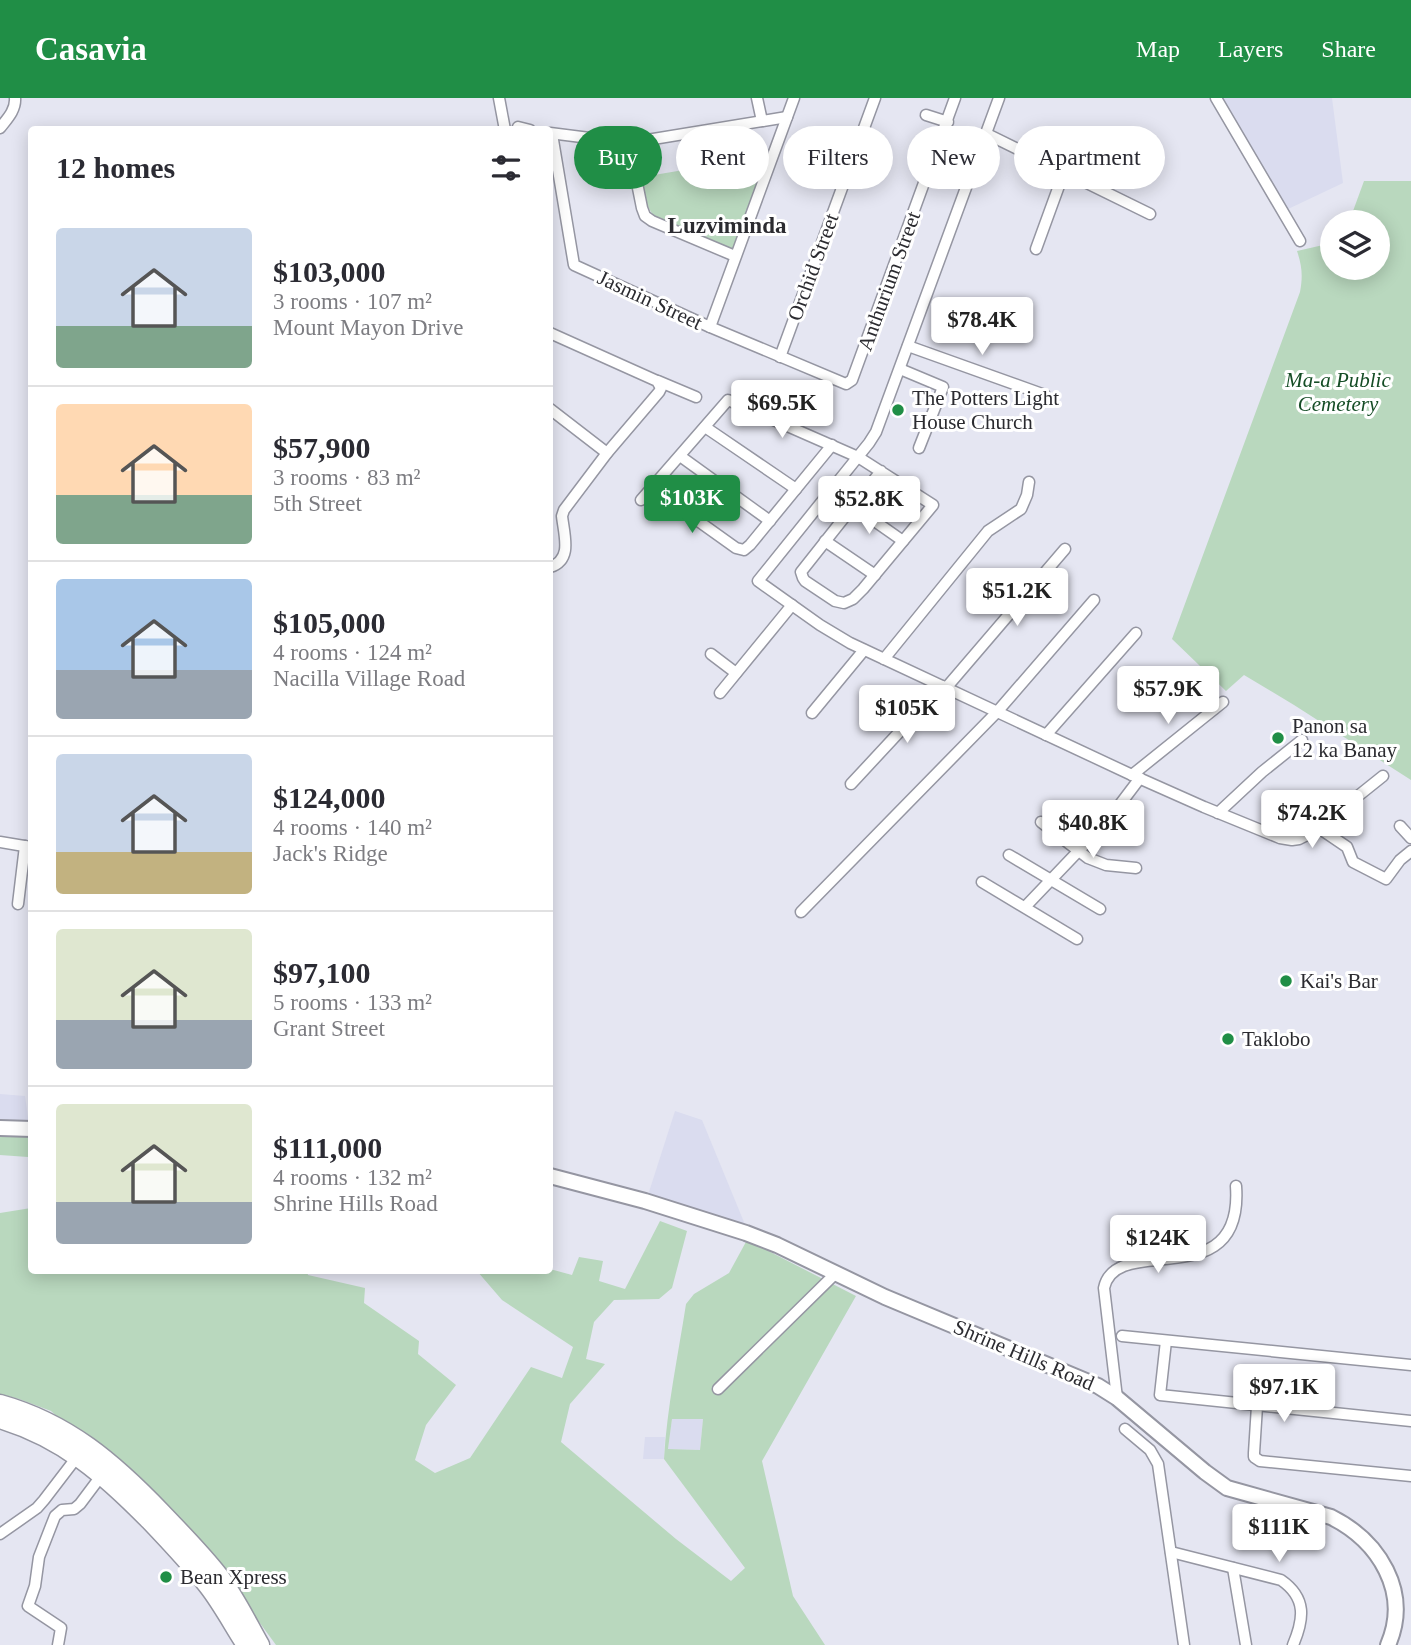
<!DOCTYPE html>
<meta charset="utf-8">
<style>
body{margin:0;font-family:Georgia,serif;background:#f2f2f3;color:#2b2b33;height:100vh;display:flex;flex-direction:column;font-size:26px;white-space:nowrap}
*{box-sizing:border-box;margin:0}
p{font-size:23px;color:#7c7c81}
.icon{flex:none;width:38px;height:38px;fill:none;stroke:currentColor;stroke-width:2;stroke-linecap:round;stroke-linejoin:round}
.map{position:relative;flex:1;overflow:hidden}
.panel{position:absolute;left:28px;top:28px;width:525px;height:1148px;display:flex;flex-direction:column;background:#fff;border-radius:7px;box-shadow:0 4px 18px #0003}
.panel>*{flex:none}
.guide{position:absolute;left:574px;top:28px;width:665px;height:63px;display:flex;gap:14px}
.controls{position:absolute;left:1320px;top:112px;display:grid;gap:14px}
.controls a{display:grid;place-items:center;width:70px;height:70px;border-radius:50%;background:#fff;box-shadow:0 4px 18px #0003;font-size:35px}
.price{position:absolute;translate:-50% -60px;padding:0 16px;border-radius:7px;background:#fff;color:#222;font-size:23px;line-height:46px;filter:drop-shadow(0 2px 4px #0008)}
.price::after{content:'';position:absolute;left:50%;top:42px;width:21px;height:16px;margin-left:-10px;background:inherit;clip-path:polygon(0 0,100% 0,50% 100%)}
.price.selected{background:#208e46;color:#fff}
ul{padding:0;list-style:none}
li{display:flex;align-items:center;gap:21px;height:175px;padding:0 28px}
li+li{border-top:2px solid #e1e1e2}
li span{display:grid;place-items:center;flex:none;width:196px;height:140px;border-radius:7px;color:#555}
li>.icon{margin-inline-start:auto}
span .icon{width:84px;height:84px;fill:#fffc;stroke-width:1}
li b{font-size:30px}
h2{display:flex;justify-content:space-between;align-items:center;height:84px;padding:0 28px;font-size:30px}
.chip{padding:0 24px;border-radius:32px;background:#fff;box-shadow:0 4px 18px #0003;font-size:24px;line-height:63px}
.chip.selected{background:#208e46;color:#fff}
header{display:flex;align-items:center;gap:42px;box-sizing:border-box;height:98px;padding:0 35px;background:#208e46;color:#fff}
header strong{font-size:33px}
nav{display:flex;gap:38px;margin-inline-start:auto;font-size:24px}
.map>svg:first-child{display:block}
</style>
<header>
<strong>Casavia</strong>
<nav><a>Map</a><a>Layers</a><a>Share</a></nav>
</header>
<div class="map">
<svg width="1411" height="1547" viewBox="0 0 1411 1547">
<rect width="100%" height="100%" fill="#e5e6f2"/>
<g fill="#dadcef">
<path d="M1219,0h113l11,85 -57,27z"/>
<path d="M0,996l25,2 4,28 -29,-1z"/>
<path d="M675,1013l27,9 44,107 -98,-32z"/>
<path d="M672,1321h31l-3,31 -32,-1z"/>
<path d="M645,1339h20l-1,22h-21z"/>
</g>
<g fill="#b9d8be" fill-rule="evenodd">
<path d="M767,58l-34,94 -78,-33c-11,-12 -11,-25 -13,-40z"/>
<path d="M1364,83h47v599l-117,-75 -50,-30 -18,16 -54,-52 128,-347c3,-16 2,-26 -3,-41l35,-8v25h45v-46h-28z"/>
<path d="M0,1034l31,2v37l-3,-14 -28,-2z"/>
<path d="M31,1110l1,62 275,1 1,4 57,13 -1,15 55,38 -1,13 38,31 -30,40 -11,35 20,13 35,-15 61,-91 31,11 11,-31 -71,-47 -25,-29 73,-1v-1l22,6 7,-18 24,4 -4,20 26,8 35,-68 27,10 -15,57 -13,11 -45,1 -20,22 -8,37 19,5 -35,40 -9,38 115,97 55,42 14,-13 -81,-109c3,-52 14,-103 22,-155l8,-10 35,-21 18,-33 109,56 -94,165 31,135 32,49h-549l-57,-78 -168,-156 -32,-12 -19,-5v-181zM672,1321h31l-3,31 -32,-1z"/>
</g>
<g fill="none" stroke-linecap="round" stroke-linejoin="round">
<defs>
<g id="street">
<path d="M499,0l6,32"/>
<path d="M757,0l5,23"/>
<path d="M999,0l-123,334 -7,11 -111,138 62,44 30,18 282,132 72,32 76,31 12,2 7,-1 14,-7 70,-56"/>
<path d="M1216,0l84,143"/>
<path d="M926,17l22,7"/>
<path d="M518,29l12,3"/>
<path d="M0,30c7,-9 16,-18 15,-30"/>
<path d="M550,35l79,10 158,-26"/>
<path d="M552,36l22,131 136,62 136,57 6,-4 103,-282"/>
<path d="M987,36l163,80"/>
<path d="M629,45l13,65 3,8 7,5 83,35"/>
<path d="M1036,151l28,-77"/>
<path d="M710,229l84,-229"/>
<path d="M550,235l107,48 4,7 -2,4 -52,61 -43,57 -2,6c2,19 11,44 -12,51"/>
<path d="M908,248l137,49"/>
<path d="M780,259l95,-259"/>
<path d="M900,271l43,18 -24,61"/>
<path d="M658,283l38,16"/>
<path d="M550,311l57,44"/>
<path d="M705,329l91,62"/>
<path d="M680,358l90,65"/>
<path d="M652,390l84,60 8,2 6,-5 82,-100"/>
<path d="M641,402l87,-100 130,57 75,48 -70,84 -10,10 -9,4 -9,-2 -30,-20 -2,-3 -2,-6 80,-101"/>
<path d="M853,408l50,35"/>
<path d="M825,443l50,34"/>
<path d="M711,556l25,19"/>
<path d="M884,561l104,-128 33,-22 6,-14 2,-13"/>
<path d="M946,590l119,-139"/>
<path d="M720,595l72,-88"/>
<path d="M812,615l52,-63"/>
<path d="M1046,637l90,-102"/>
<path d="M1132,677l91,-73"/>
<path d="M851,686l91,-98"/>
<path d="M1218,715l44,-41 40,-32"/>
<path d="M1041,724l47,36 18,7 30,3"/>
<path d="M1400,728l11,12"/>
<path d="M1319,730l28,19 6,15 33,17 14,-19 11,-9"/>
<path d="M0,744l30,5"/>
<path d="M1009,757l91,54"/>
<path d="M982,784l95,57"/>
<path d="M18,806l7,-58"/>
<path d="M1025,809l84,-88 31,-41"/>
<path d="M801,814l196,-200 97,-112"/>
<path d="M1122,1238l289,29"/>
<path d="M1166,1243l-6,54 251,26"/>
<path d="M718,1291l118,-116"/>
<path d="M1117,1300l-13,-110c12,-57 140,10 132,-102"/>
<path d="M1257,1308l-3,47v4l6,4 151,15"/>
<path d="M1125,1331l25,21 8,14 26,181"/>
<path d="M0,1436l37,-26 7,-8 36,-47"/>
<path d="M1171,1454l110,28c26,18 23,39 12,65"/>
<path d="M1233,1470l13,77"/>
<path d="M58,1547l3,-17 -33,-22 7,-20 4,-29 16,-41 7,-6 12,-1 6,-5 24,-32"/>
</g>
<g id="secondary">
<path d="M0,1030l32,1"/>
<path d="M550,1078l95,25 101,32 31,12 108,52 213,89 19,12 88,74 22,16 104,29c48,24 80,75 57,128"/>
</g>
<g id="highway">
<path d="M0,1306c68,19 114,59 162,109 19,20 40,41 57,63 16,21 28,46 41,69"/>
<path d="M0,1321c63,19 105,56 150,102 20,21 40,42 58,65 14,18 25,39 38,59"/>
</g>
</defs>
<use href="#street" stroke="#9596a2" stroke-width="13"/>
<use href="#secondary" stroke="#9596a2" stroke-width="18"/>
<use href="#highway" stroke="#9596a2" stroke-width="21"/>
<use href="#street" stroke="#fff" stroke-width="10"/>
<use href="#secondary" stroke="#fff" stroke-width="14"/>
<use href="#highway" stroke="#fff" stroke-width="18"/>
</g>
<g fill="#208e46" stroke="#fff" stroke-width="2.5">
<circle cx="898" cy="312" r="7"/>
<circle cx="1278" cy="640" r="7"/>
<circle cx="1286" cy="883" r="7"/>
<circle cx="1228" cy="941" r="7"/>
<circle cx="166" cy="1479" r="7"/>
</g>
<g text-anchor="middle" stroke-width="6" stroke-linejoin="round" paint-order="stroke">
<g font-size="21" fill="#2b2b30" stroke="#fff">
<text transform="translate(813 169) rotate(-70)" y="7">Orchid Street</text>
<text transform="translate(889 183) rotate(-70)" y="7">Anthurium Street</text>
<text transform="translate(650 202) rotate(25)" y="7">Jasmin Street</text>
<text transform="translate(1024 1257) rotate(23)" y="7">Shrine Hills Road</text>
</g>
<g font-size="21" font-style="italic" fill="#154d26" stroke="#fff">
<text x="1338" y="289">Ma-a Public<tspan x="1338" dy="24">Cemetery</tspan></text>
</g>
<g font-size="21" fill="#2b2b30" stroke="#fff" text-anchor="start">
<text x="912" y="307">The Potters Light<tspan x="912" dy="24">House Church</tspan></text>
<text x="1292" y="635">Panon sa<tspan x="1292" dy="24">12 ka Banay</tspan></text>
<text x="1300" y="890">Kai's Bar</text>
<text x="1242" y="948">Taklobo</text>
<text x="180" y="1486">Bean Xpress</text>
</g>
<g font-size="23" font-weight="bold" fill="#2b2b30" stroke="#fff">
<text x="727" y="135">Luzviminda</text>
</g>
</g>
</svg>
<div class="controls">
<a><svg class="icon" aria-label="layers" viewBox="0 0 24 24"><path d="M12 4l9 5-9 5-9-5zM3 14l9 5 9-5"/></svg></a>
</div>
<b class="price" style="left:982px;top:259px">$78.4K</b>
<b class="price" style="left:782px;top:342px">$69.5K</b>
<b class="price selected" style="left:692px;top:437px">$103K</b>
<b class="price" style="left:869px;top:438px">$52.8K</b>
<b class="price" style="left:1017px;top:530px">$51.2K</b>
<b class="price" style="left:1168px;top:628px">$57.9K</b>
<b class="price" style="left:907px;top:647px">$105K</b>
<b class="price" style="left:1312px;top:752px">$74.2K</b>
<b class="price" style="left:1093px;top:762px">$40.8K</b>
<b class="price" style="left:1158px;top:1177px">$124K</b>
<b class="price" style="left:1284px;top:1326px">$97.1K</b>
<b class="price" style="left:1279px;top:1466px">$111K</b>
<div class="guide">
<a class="chip selected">Buy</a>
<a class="chip">Rent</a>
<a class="chip">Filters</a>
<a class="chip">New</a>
<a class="chip">Apartment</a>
</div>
<section class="panel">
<h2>12 homes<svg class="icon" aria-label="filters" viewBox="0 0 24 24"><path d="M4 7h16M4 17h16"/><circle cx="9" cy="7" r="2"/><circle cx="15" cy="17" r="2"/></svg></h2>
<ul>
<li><span style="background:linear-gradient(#c9d6e8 70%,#7fa58c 0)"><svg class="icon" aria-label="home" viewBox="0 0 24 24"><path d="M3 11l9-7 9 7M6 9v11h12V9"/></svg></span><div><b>$103,000</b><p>3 rooms · 107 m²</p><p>Mount Mayon Drive</p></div></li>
<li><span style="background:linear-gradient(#ffd9b3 65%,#7fa58c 0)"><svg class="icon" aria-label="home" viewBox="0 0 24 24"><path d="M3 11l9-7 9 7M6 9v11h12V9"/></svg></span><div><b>$57,900</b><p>3 rooms · 83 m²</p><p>5th Street</p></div></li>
<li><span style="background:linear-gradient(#a9c7e8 65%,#9aa5b1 0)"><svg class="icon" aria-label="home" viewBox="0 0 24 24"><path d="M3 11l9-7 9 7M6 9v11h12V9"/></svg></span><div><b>$105,000</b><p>4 rooms · 124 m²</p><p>Nacilla Village Road</p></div></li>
<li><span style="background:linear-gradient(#c9d6e8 70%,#c2b280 0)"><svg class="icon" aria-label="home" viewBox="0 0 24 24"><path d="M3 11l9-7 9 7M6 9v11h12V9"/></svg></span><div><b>$124,000</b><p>4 rooms · 140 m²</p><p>Jack's Ridge</p></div></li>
<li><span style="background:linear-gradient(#dfe7d0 65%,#9aa5b1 0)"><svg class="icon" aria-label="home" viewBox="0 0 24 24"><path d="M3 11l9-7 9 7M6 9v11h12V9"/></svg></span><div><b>$97,100</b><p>5 rooms · 133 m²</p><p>Grant Street</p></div></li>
<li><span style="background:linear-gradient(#dfe7d0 70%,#9aa5b1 0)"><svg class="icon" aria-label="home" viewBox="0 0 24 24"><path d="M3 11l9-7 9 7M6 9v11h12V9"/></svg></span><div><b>$111,000</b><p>4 rooms · 132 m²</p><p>Shrine Hills Road</p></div></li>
</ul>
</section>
</div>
